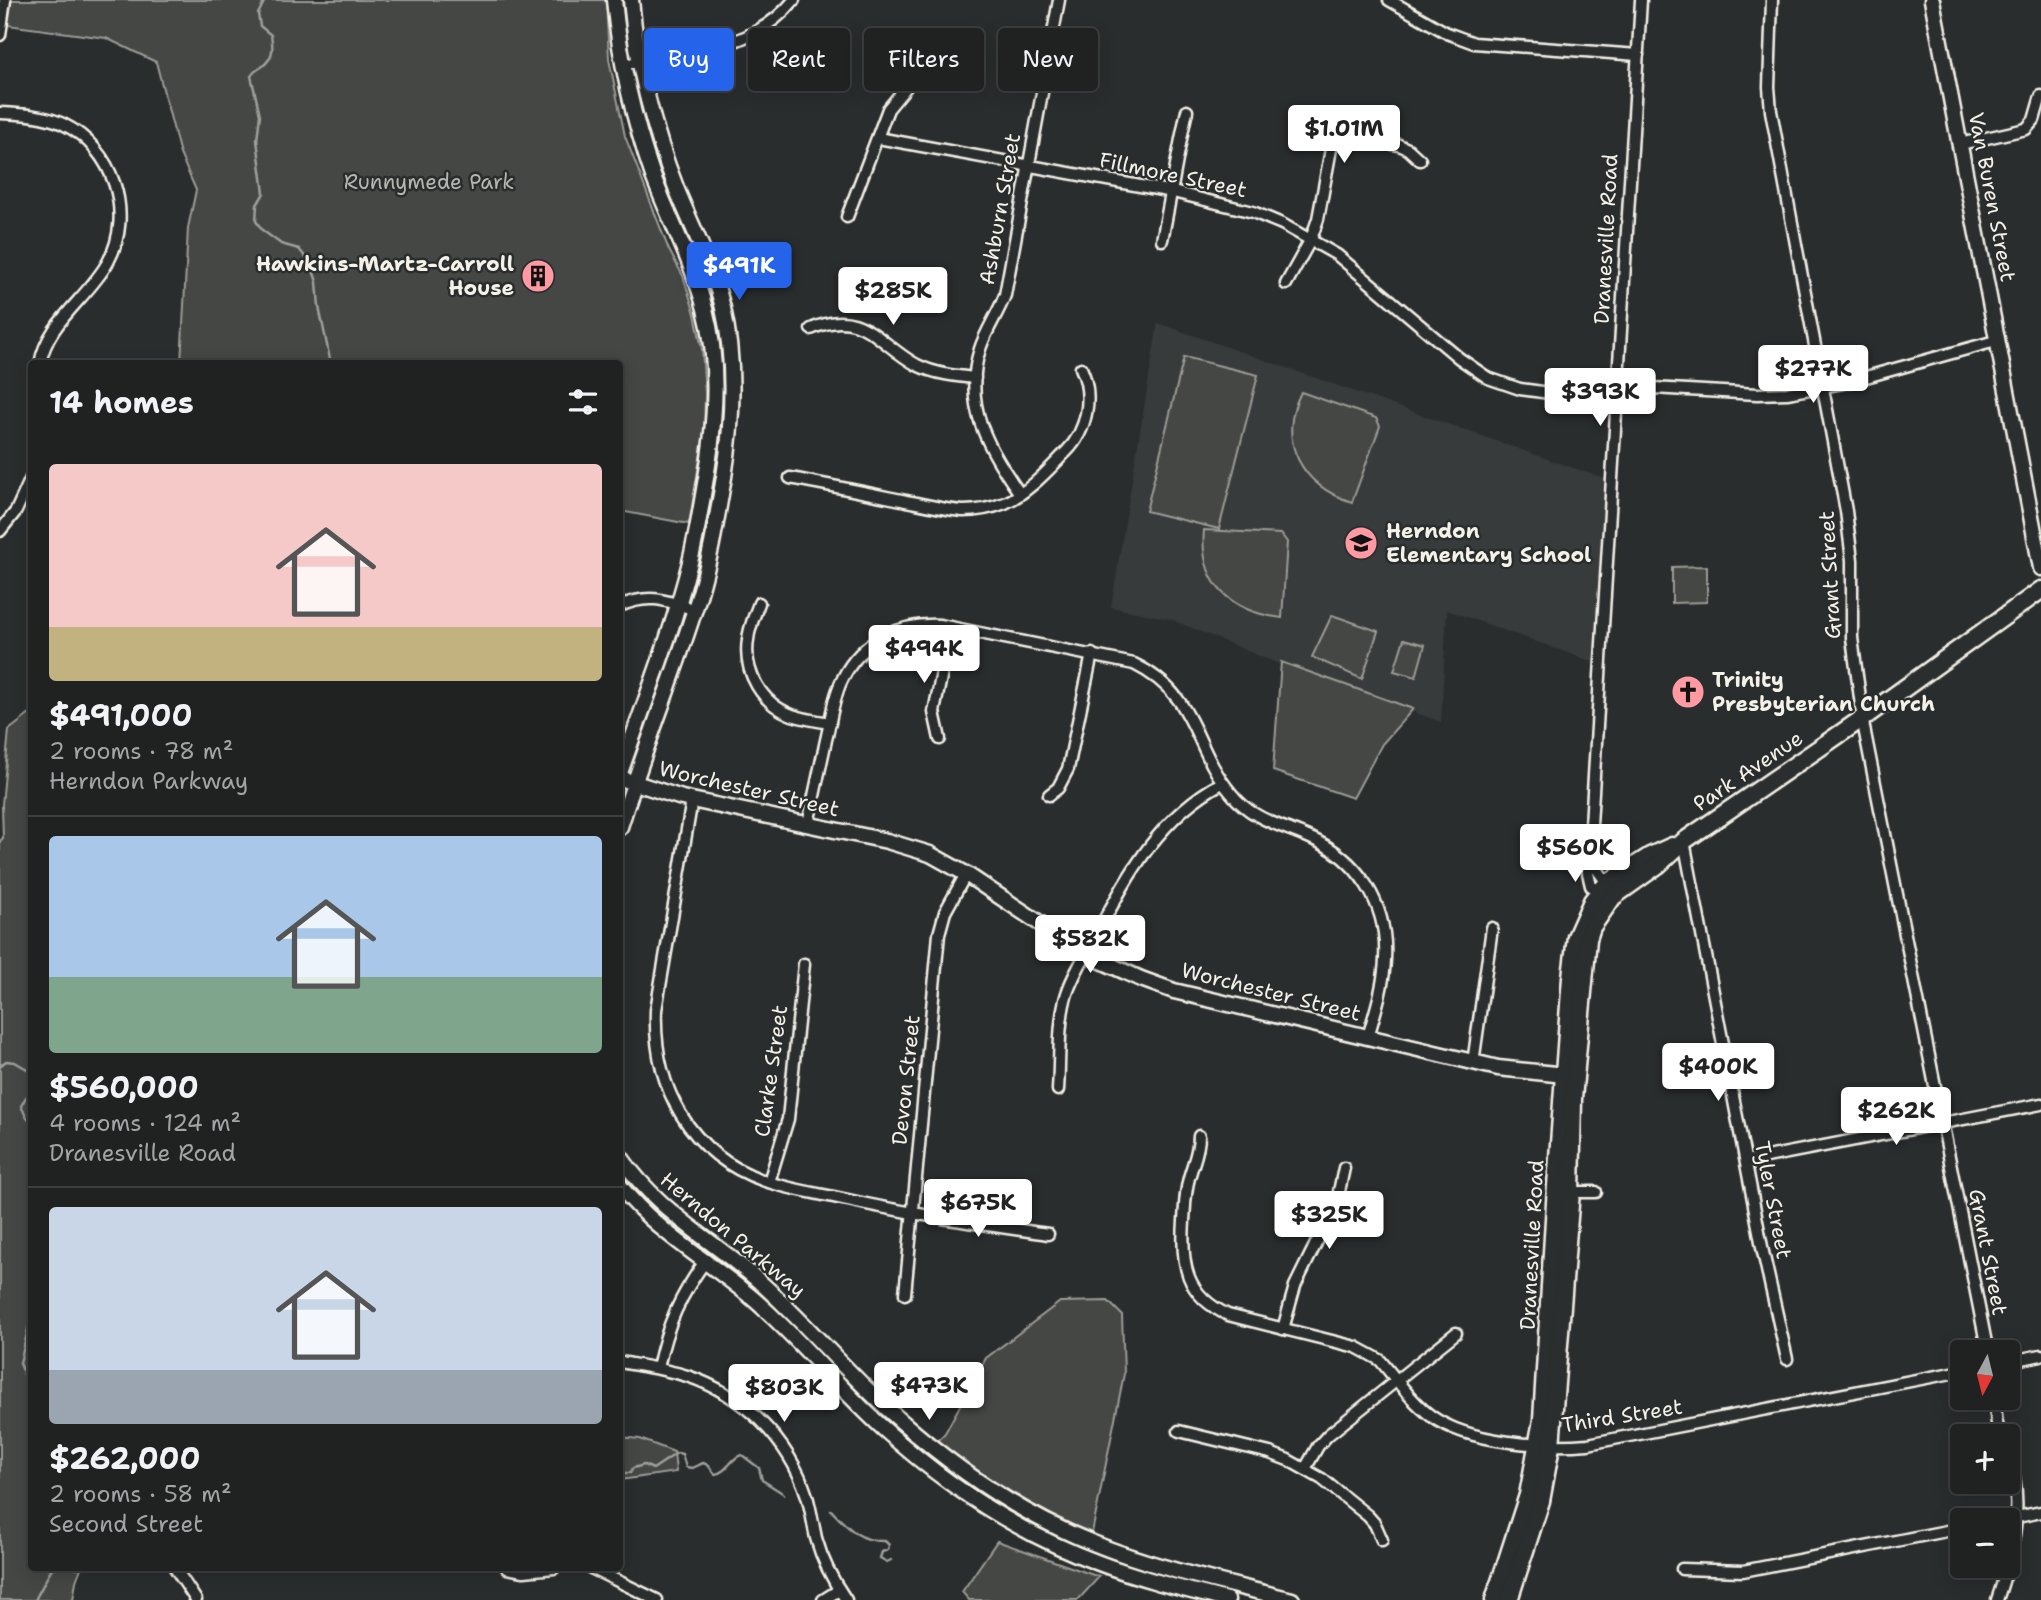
<!DOCTYPE html>
<meta charset="utf-8">
<style>
body{margin:0;font-family:"Shantell Sans",sans-serif;background:#2d2f2f;color:#f1f3f6;height:100vh;display:flex;flex-direction:column;font-size:26px;white-space:nowrap}
*{box-sizing:border-box;margin:0}
p{font-size:23px;color:#a2a4a5}
.icon{flex:none;width:38px;height:38px;fill:none;stroke:currentColor;stroke-width:2;stroke-linecap:round;stroke-linejoin:round}
.map{position:relative;flex:1;overflow:hidden}
.side{position:absolute;left:28px;top:360px;width:595px;height:1211px;display:flex;flex-direction:column;background:#202222;border-radius:7px;box-shadow:0 4px 18px #0003,0 0 0 2px #3d3f40}
.side>*{flex:none}
.banner{position:absolute;left:644px;top:28px;width:665px;height:63px;display:flex;gap:14px}
.needle{width:46px;rotate:187deg}
.buttons{position:absolute;left:1950px;top:1340px;display:grid;gap:14px}
.buttons a{display:grid;place-items:center;width:70px;height:70px;border-radius:7px;background:#202222;box-shadow:0 4px 18px #0003,0 0 0 2px #3d3f40;font-size:35px}
.price{position:absolute;translate:-50% -60px;padding:0 16px;border-radius:7px;background:#fff;color:#222;font-size:23px;line-height:46px;filter:drop-shadow(0 2px 4px #0008)}
.price::after{content:'';position:absolute;left:50%;top:42px;width:21px;height:16px;margin-left:-10px;background:inherit;clip-path:polygon(0 0,100% 0,50% 100%)}
.price.selected{background:#2563eb;color:#fff}
ul{padding:0;list-style:none}
li{display:grid;align-content:center;gap:14px;height:371px;padding:0 21px}
li+li{border-top:2px solid #3d3f40}
li span{display:grid;place-items:center;height:217px;border-radius:7px;color:#555}
li>.icon{margin-inline-start:auto}
span .icon{width:126px;height:126px;fill:#fffc;stroke-width:1}
li b{font-size:30px}
h2{display:flex;justify-content:space-between;align-items:center;height:84px;padding:0 21px;font-size:30px}
.chip{padding:0 24px;border-radius:7px;background:#202222;box-shadow:0 4px 18px #0003,0 0 0 2px #3d3f40;font-size:24px;line-height:63px}
.chip.selected{background:#2563eb;color:#fff}
.map>svg:first-child{display:block}
</style>
<div class="map">
<svg width="2041" height="1600" viewBox="0 0 2041 1600">
<rect width="100%" height="100%" fill="#2a2d2e"/>
<filter id="ink" filterUnits="userSpaceOnUse"><feTurbulence type="fractalNoise" baseFrequency=".0143" numOctaves="2"/><feDisplacementMap in="SourceGraphic" scale="14" xChannelSelector="R" yChannelSelector="G"/><feConvolveMatrix kernelMatrix="1 2 1 2 8 2 1 2 1" color-interpolation-filters="sRGB"/></filter>
<g filter="url(#ink)">
<path fill="#373a3a" d="M1158,323l447,156 -12,183 -146,-52 -6,112 -162,-58 -109,-45 -59,-12z"/>
<g fill="#444645" stroke="#9c9c96" stroke-width="2">
<path d="M11,0h595l3,59 16,77 44,114 14,26 12,38 7,35 3,45 -1,40 -15,90 -69,-13v-147h-439l7,-136 8,-38 -16,-36 -24,-92 -50,-24 -99,-13z"/>
<path d="M1184,357l74,18 -39,154 -73,-18z"/>
<path d="M1301,392l75,26 4,8 -28,76c-50,-16 -76,-60 -51,-110z"/>
<path d="M1204,530l77,4 6,8 -5,76c-51,-6 -83,-34 -78,-88z"/>
<path d="M1707,566v36l-35,1v-36z"/>
<path d="M1332,615l46,16 -16,48 -50,-22z"/>
<path d="M1404,639l21,6 -9,32 -22,-6z"/>
<path d="M1281,662l132,47 -31,35 -29,54 -80,-27z"/>
<path d="M31,713l1,855h49l-5,13 -3,19h-73v-759l3,-3 -1,-33 7,-75z"/>
<path d="M1108,1301l14,14 2,59 -32,159c-57,-23 -106,-56 -156,-91l9,-9 41,-75 74,-56z"/>
<path d="M620,1437l20,2 34,13 2,20 -56,8z"/>
<path d="M997,1541l102,36 -21,23h-109l-7,-8z"/>
</g>
<g fill="none" stroke-linecap="round" stroke-linejoin="round">
<g stroke="#9f9f9a" stroke-width="2.5">
<path d="M265,0l-7,14 2,12 11,9c2,10 3,21 -6,29 -6,6 -10,5 -14,12l9,39 -3,25 7,53 -7,12 -1,16 6,9 19,14 18,5 12,15 6,18 2,25 12,57"/>
<path d="M0,1066l6,-5 9,1 17,10"/>
<path d="M32,1094l-6,3 -5,9 6,12 5,1"/>
<path d="M32,1313l-12,50 12,32"/>
<path d="M32,1465v5"/>
<path d="M620,1473h10l3,-5 11,-3 9,4 24,-16 5,1 4,13 6,1 11,-5 5,2 7,9c13,-2 16,-17 27,-19l17,13 3,12 22,14"/>
<path d="M831,1510c16,17 29,32 54,31l4,4 -1,5 -6,2 -2,6 7,4 4,-2"/>
<path d="M35,1600l17,-32"/>
</g>
<defs>
<g id="street">
<path d="M1389,0l58,33 27,10 164,12"/>
<path d="M1772,0l-3,87 2,24 75,400 6,49v78l12,90 124,625"/>
<path d="M0,35l5,-35"/>
<path d="M633,63c58,-11 122,-14 161,-63"/>
<path d="M0,113c21,1 44,2 63,11 50,24 72,89 45,138 -20,36 -61,60 -68,102"/>
<path d="M878,138l295,54 80,20 29,12 55,31 122,103 29,20 32,11 97,13"/>
<path d="M1960,144l66,-15 8,-9 7,-24"/>
<path d="M847,217l41,-108 19,-23"/>
<path d="M1162,240c9,-43 15,-86 25,-129"/>
<path d="M1286,284l25,-45 7,-20 16,-86 65,12 9,4 12,11"/>
<path d="M811,329c51,-23 67,15 106,36 18,9 38,11 58,13"/>
<path d="M1618,386l139,8 30,-1 61,-11 151,-42"/>
<path d="M790,478c39,7 77,15 116,23 18,3 38,9 57,10 14,0 29,-3 42,-8 24,-11 43,-33 61,-51 21,-21 28,-56 15,-84"/>
<path d="M1020,494c-31,-45 -58,-88 -40,-145 6,-19 18,-35 25,-54l54,-295"/>
<path d="M0,531l16,-20 16,-35"/>
<path d="M759,603c-4,12 -10,24 -11,37 -5,32 14,64 44,75 12,4 25,6 38,8"/>
<path d="M620,606c29,-13 45,-6 75,4"/>
<path d="M940,739l-6,-27 17,-85"/>
<path d="M1049,795l9,-7 10,-19 24,-115"/>
<path d="M692,800l-36,210c-3,76 33,145 109,171 27,9 56,13 83,19 66,15 133,24 200,34"/>
<path d="M808,824c6,-28 12,-56 18,-84 5,-20 7,-43 17,-62 19,-38 57,-55 97,-53l194,39c65,32 57,81 97,129 20,26 49,32 77,44 51,21 80,68 77,122 -1,27 -10,53 -17,78"/>
<path d="M1684,841l79,411 24,107"/>
<path d="M1589,858l20,28"/>
<path d="M1603,893l-12,-7 -3,-13 1,-15 52,-858"/>
<path d="M1473,1063l19,-135"/>
<path d="M1058,1090c2,-29 0,-62 7,-90 6,-23 20,-43 30,-63 33,-61 64,-121 127,-154"/>
<path d="M1199,1136c0,15 -6,27 -10,42 -4,14 -4,28 -5,43 -3,43 1,74 44,94l128,32 24,13c16,19 31,41 51,56 37,27 113,32 157,28l374,-73"/>
<path d="M1746,1161l295,-57"/>
<path d="M769,1182l19,-63 16,-155"/>
<path d="M1571,1192h25"/>
<path d="M905,1294l34,-360 6,-22 21,-38"/>
<path d="M1283,1329l12,-43 42,-85 7,-33"/>
<path d="M620,1362c22,4 45,7 67,14 56,18 102,64 120,120 4,14 6,28 9,42 6,22 17,43 30,62"/>
<path d="M2007,1362l34,-7"/>
<path d="M658,1368c9,-44 22,-72 48,-108"/>
<path d="M1994,1398l3,26 5,13"/>
<path d="M1179,1431l91,22 18,7 34,19 46,37 7,8 7,16"/>
<path d="M1305,1469l13,-23 10,-11 128,-102"/>
<path d="M1998,1521l43,-9"/>
<path d="M175,1568l21,32"/>
<path d="M507,1568l17,3 30,-3"/>
<path d="M591,1568l66,32"/>
<path d="M1682,1569l61,2 219,-43"/>
<path d="M823,1600l16,-10"/>
<path d="M1997,1600c16,-46 29,-100 10,-148"/>
</g>
<g id="secondary">
<path d="M614,0c6,60 19,119 39,176 17,45 40,87 52,133 15,56 10,113 1,169 -5,28 -9,56 -16,84 -18,72 -46,141 -70,211"/>
<path d="M1932,0l109,568"/>
<path d="M620,778l62,20 205,43 43,13 36,20 120,80 55,25 33,12 324,77 76,8"/>
<path d="M620,827c24,-78 55,-153 79,-231 12,-39 18,-79 25,-119 9,-56 12,-113 -1,-169 -10,-41 -30,-79 -46,-118 -24,-61 -40,-125 -46,-190"/>
<path d="M620,1156c36,54 93,84 141,127 49,44 90,95 140,138 57,50 121,94 192,122 64,26 133,40 199,57"/>
<path d="M620,1186c37,47 92,77 137,116 45,40 83,87 127,127 63,57 136,105 215,134 42,16 85,26 128,37"/>
</g>
<g id="primary">
<path d="M1494,1600l34,-105 14,-75 14,-234 15,-209 5,-40 16,-36 7,-9 9,-9 42,-27 22,-10"/>
<path d="M1509,1600l32,-99 10,-55 20,-254 2,-93 15,-160 4,-12 21,-30 45,-32 26,-24 179,-123 178,-128"/>
</g>
</defs>
<use href="#street" stroke="#f4f1e8" stroke-width="15"/>
<use href="#secondary" stroke="#f4f1e8" stroke-width="19"/>
<use href="#primary" stroke="#f4f1e8" stroke-width="21"/>
<use href="#street" stroke="#2a2d2e" stroke-width="10"/>
<use href="#secondary" stroke="#2a2d2e" stroke-width="14"/>
<use href="#primary" stroke="#2a2d2e" stroke-width="16"/>
</g>
</g>
<defs>
<symbol id="building-disc" viewBox="-11 -11 22 22"><circle r="9.5" fill="#ff9aa2" stroke="#2a2d2e"/><path d="M-4-6H4V6H1V3H-1V6H-4ZM-2.5-4.3h1.7v1.8h-1.7ZM.8-4.3h1.7v1.8H.8ZM-2.5-1h1.7V.8h-1.7ZM.8-1h1.7V.8H.8Z" fill="#111"/></symbol>
<symbol id="school-disc" viewBox="-11 -11 22 22"><circle r="9.5" fill="#ff9aa2" stroke="#2a2d2e"/><path d="M0-5L7-2L0 1L-7-2ZM-4 1L0 2.5L4 1V4Q0 6-4 4Z" fill="#111"/></symbol>
<symbol id="church-disc" viewBox="-11 -11 22 22"><circle r="9.5" fill="#ff9aa2" stroke="#2a2d2e"/><path d="M-1.2-6h2.4v3.5h3.3v2.4h-3.3V6h-2.4V-.1h-3.3v-2.4h3.3Z" fill="#111"/></symbol>
</defs>
<g fill-rule="evenodd">
<use href="#building-disc" x="519" y="257" width="38" height="38"/>
<use href="#school-disc" x="1342" y="524" width="38" height="38"/>
<use href="#church-disc" x="1669" y="673" width="38" height="38"/>
</g>
<g text-anchor="middle" stroke-width="5" stroke-linejoin="round" paint-order="stroke">
<g font-size="21" fill="#f4f1e8" stroke="#2a2d2e">
<text transform="translate(1173 175) rotate(12)" y="7">Fillmore Street</text>
<text transform="translate(1992 197) rotate(79)" y="7">Van Buren Street</text>
<text transform="translate(1000 209) rotate(-80)" y="7">Ashburn Street</text>
<text transform="translate(1606 239) rotate(-87)" y="7">Dranesville Road</text>
<text transform="translate(1830 575) rotate(-93)" y="7">Grant Street</text>
<text transform="translate(1748 771) rotate(-34)" y="7">Park Avenue</text>
<text transform="translate(749 789) rotate(13)" y="7">Worchester Street</text>
<text transform="translate(1271 992) rotate(14)" y="7">Worchester Street</text>
<text transform="translate(771 1071) rotate(-82)" y="7">Clarke Street</text>
<text transform="translate(906 1080) rotate(-84)" y="7">Devon Street</text>
<text transform="translate(1773 1200) rotate(79)" y="7">Tyler Street</text>
<text transform="translate(733 1235) rotate(40)" y="7">Herndon Parkway</text>
<text transform="translate(1532 1245) rotate(-87)" y="7">Dranesville Road</text>
<text transform="translate(1988 1252) rotate(79)" y="7">Grant Street</text>
<text transform="translate(1622 1416) rotate(-9)" y="7">Third Street</text>
</g>
<g font-size="21" fill="#b6b5af" stroke="#2a2d2e">
<text x="429" y="189">Runnymede Park</text>
</g>
<g font-size="21" font-weight="bold" fill="#f4f1e8" stroke="#2a2d2e" text-anchor="start">
<text x="514" y="271" text-anchor="end">Hawkins-Martz-Carroll<tspan x="514" dy="24">House</tspan></text>
<text x="1386" y="538">Herndon<tspan x="1386" dy="24">Elementary School</tspan></text>
<text x="1712" y="687">Trinity<tspan x="1712" dy="24">Presbyterian Church</tspan></text>
</g>
</g>
</svg>
<div class="buttons">
<a><svg class="needle" viewBox="-14 -14 28 28"><path d="M0-13l5 13h-10z" fill="#e53935"/><path d="M0 13l5-13h-10z" fill="#a2a4a5"/></svg></a>
<a>+</a>
<a>−</a>
</div>
<b class="price" style="left:1344px;top:165px">$1.01M</b>
<b class="price selected" style="left:739px;top:302px">$491K</b>
<b class="price" style="left:893px;top:327px">$285K</b>
<b class="price" style="left:1813px;top:405px">$277K</b>
<b class="price" style="left:1600px;top:428px">$393K</b>
<b class="price" style="left:924px;top:685px">$494K</b>
<b class="price" style="left:1575px;top:884px">$560K</b>
<b class="price" style="left:1090px;top:975px">$582K</b>
<b class="price" style="left:1718px;top:1103px">$400K</b>
<b class="price" style="left:1896px;top:1147px">$262K</b>
<b class="price" style="left:978px;top:1239px">$675K</b>
<b class="price" style="left:1329px;top:1251px">$325K</b>
<b class="price" style="left:929px;top:1422px">$473K</b>
<b class="price" style="left:784px;top:1424px">$803K</b>
<div class="banner">
<a class="chip selected">Buy</a>
<a class="chip">Rent</a>
<a class="chip">Filters</a>
<a class="chip">New</a>
</div>
<section class="side">
<h2>14 homes<svg class="icon" aria-label="filters" viewBox="0 0 24 24"><path d="M4 7h16M4 17h16"/><circle cx="9" cy="7" r="2"/><circle cx="15" cy="17" r="2"/></svg></h2>
<ul>
<li><span style="background:linear-gradient(#f6c9c9 75%,#c2b280 0)"><svg class="icon" aria-label="home" viewBox="0 0 24 24"><path d="M3 11l9-7 9 7M6 9v11h12V9"/></svg></span><div><b>$491,000</b><p>2 rooms · 78 m²</p><p>Herndon Parkway</p></div></li>
<li><span style="background:linear-gradient(#a9c7e8 65%,#7fa58c 0)"><svg class="icon" aria-label="home" viewBox="0 0 24 24"><path d="M3 11l9-7 9 7M6 9v11h12V9"/></svg></span><div><b>$560,000</b><p>4 rooms · 124 m²</p><p>Dranesville Road</p></div></li>
<li><span style="background:linear-gradient(#c9d6e8 75%,#9aa5b1 0)"><svg class="icon" aria-label="home" viewBox="0 0 24 24"><path d="M3 11l9-7 9 7M6 9v11h12V9"/></svg></span><div><b>$262,000</b><p>2 rooms · 58 m²</p><p>Second Street</p></div></li>
</ul>
</section>
</div>
